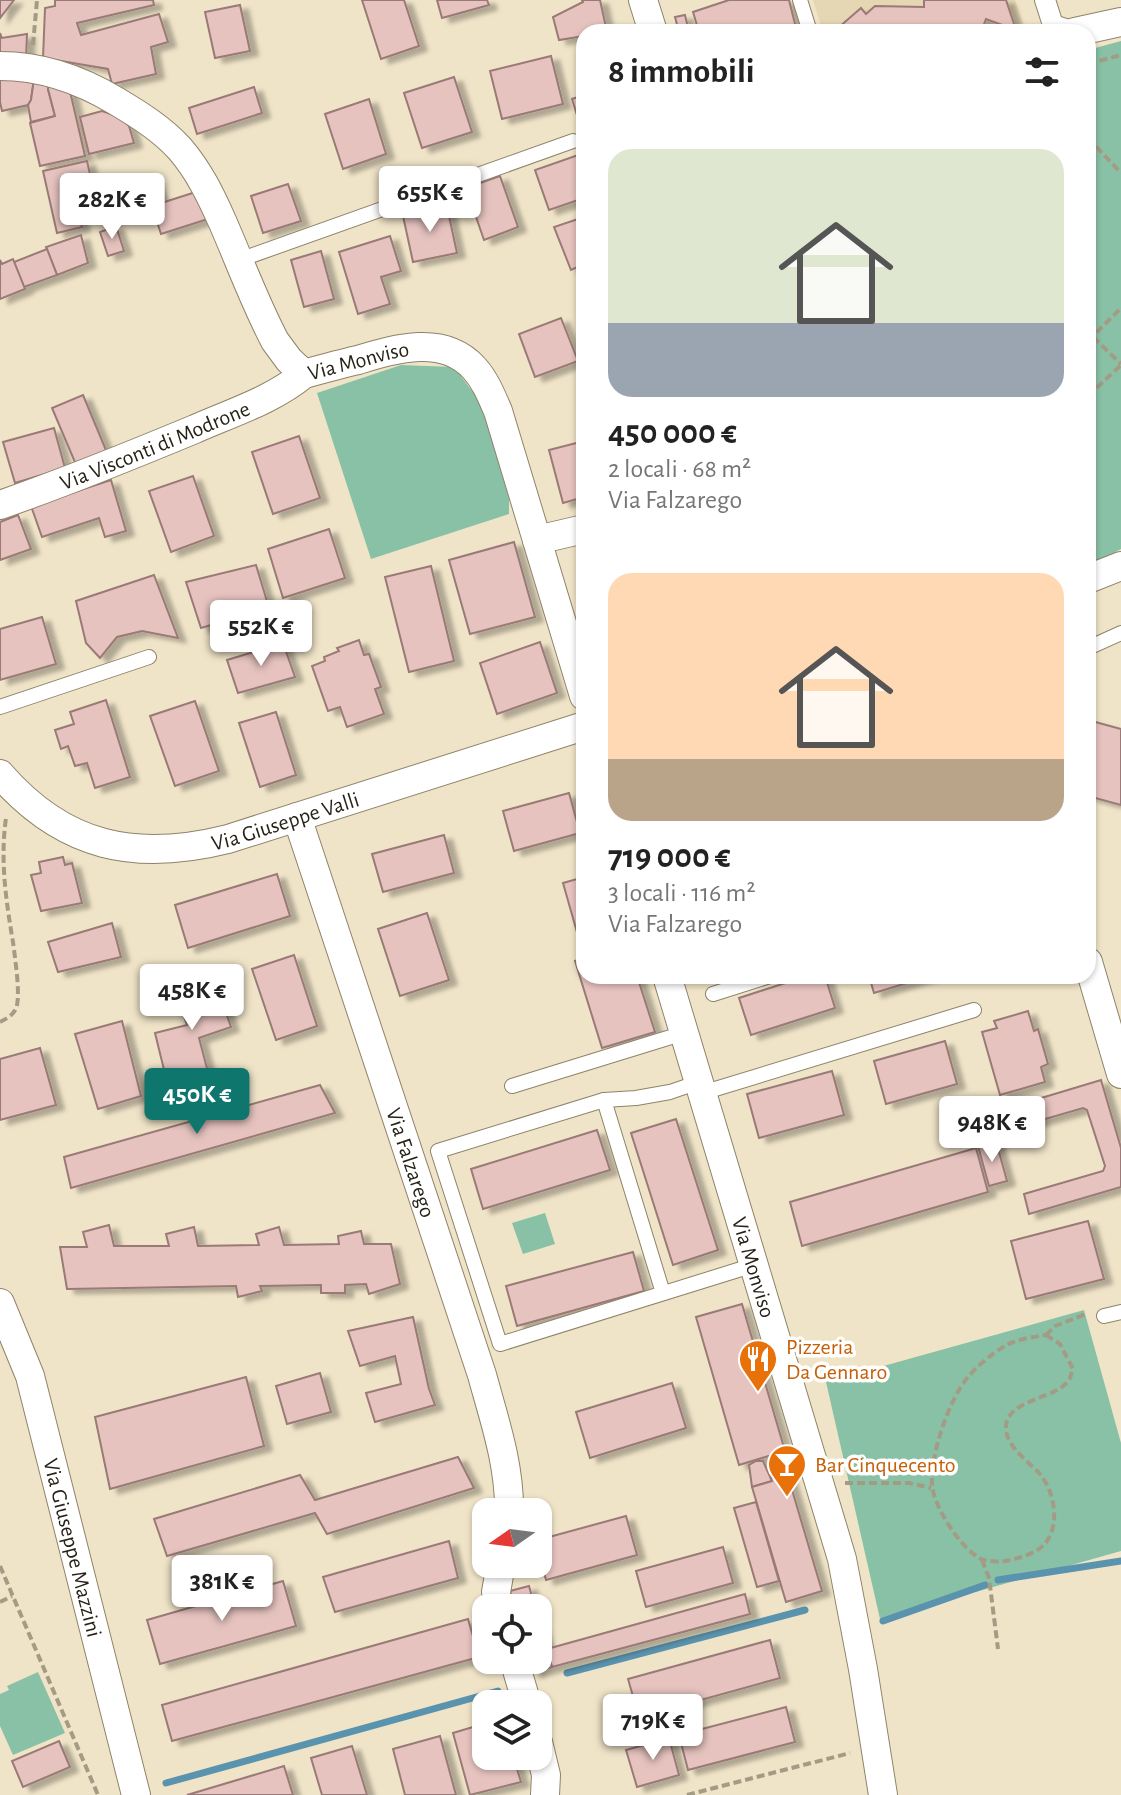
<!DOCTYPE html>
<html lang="it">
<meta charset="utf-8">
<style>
body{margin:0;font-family:"Alegreya Sans",sans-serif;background:#f2f2f2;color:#222;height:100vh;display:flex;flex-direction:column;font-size:30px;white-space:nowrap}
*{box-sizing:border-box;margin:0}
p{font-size:26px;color:#767676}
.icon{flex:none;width:44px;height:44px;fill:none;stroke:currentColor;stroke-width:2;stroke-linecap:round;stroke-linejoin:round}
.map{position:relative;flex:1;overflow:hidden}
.sheet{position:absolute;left:576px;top:24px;width:520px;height:960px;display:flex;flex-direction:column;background:#fff;border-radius:24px;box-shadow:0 2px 6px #0004}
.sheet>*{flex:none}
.needle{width:52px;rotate:256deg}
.buttons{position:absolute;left:472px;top:1498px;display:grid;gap:16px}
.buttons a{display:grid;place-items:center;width:80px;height:80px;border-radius:16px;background:#fff;box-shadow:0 2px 6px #0004;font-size:40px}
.price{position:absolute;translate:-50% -68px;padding:0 18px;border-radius:8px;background:#fff;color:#222;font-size:26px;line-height:52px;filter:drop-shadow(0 2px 4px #0008)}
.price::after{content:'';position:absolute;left:50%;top:48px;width:24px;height:18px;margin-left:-12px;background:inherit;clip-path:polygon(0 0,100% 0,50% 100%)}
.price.current{background:#0f766e;color:#fff}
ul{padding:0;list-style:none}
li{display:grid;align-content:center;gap:16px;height:424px;padding:0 32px}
li span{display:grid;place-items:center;height:248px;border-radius:24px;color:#555}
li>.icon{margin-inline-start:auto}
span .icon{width:144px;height:144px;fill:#fffc;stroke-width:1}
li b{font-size:34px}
h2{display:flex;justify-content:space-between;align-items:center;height:96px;padding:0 32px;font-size:34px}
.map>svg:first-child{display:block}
</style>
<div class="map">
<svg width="1121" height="1795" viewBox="0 0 1121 1795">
<defs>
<filter id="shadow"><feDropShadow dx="8" dy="4.5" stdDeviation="2" flood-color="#0004"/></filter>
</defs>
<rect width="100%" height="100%" fill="#f0e4c8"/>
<path fill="#e6d7b4" d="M813,0h202l11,32h-203z"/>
<g fill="#89c1a6">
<path d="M1121,41v508l-33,18v-109c5,-15 4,-32 0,-47v-361z"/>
<path d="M401,365l53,2 28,37 27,95v15l-138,45 -54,-166z"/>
<path d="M545,1213l10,31 -32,10 -11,-31z"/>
<path d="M1084,1310l37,133v108l-241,68 -54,-237z"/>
<path d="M38,1672l27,61 -52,22 -13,-29v-32l9,-4 -2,-4z"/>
</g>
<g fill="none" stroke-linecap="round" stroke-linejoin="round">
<g stroke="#5a93ae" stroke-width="7">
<path d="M998,1580l123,-19"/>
<path d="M883,1621l102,-36"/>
<path d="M567,1673l238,-63"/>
<path d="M166,1783l332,-92"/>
</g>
</g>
<g fill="#e6c3bf" stroke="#997a76" stroke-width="2" filter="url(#shadow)">
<path d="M0,0h14l-14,18z"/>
<path d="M55,0h98l1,5 -77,18 4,12 78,-21 9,28 -17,5 5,27 -44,10 -4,-15 -65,-11 2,-50 10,-2z"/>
<path d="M362,0h42l15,46 -38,13z"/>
<path d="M437,0h50l2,5 -47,13z"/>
<path d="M582,0h18l7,32h-23v4l-25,4 -6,-23 30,-15z"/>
<path d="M729,0h60l8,32h-98l-6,-20z"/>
<path d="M924,0h82l10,30 -30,-11 -5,13h-141l-2,-4 23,-20 5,6 9,-8 49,1z"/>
<path d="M240,5l10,46 -35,7 -10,-46z"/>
<path d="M685,15l4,17h-10l-4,-15z"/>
<path d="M0,33l2,5 25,-4 -1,24 -26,2z"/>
<path d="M551,56l12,48 -61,15 -12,-48z"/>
<path d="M0,72l34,7 -3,21 -3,5 -26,6 -2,-9z"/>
<path d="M454,77l18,55 -50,16 -18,-55z"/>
<path d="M34,79l14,2v8l7,27 -24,6 -3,-17 3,-5z"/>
<path d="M48,81l21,6 16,69 -45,10 -10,-43 25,-7 -7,-27z"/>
<path d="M254,87l8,26 -65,21 -8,-26z"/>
<path d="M584,95v43l-12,-39z"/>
<path d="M369,99l17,55 -43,15 -18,-55z"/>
<path d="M102,111l18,6 9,9 5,17 -45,11 -9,-37z"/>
<path d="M584,153v45l-35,12 -14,-40z"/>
<path d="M87,161l4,18 -15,3 2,7 -5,1 9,37 -25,6 -14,-62z"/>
<path d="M500,176l18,51 -34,13 -18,-52z"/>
<path d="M153,179l7,18 -47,17 -7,-18z"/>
<path d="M288,184l13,37 -38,12 -12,-37z"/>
<path d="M202,190l9,28 -50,16 -9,-28z"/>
<path d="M447,207l10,46 -44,9 -10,-46z"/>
<path d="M584,217v47l-13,6 -17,-43z"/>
<path d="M116,226l8,25 -16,5 -8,-24z"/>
<path d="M81,235l7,28 -31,12 -11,-28z"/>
<path d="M390,236l11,35 -20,6 9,27 -32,10 -19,-62z"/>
<path d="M47,249l10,26 -33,12 -10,-25z"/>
<path d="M321,251l13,48 -30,8 -13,-47z"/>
<path d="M13,259l12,30 -25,10v-39l2,4z"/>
<path d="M561,318l17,43 -43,16 -16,-43z"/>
<path d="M83,395l25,60 -31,12 -25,-59z"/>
<path d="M54,428l11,40 -50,15 -12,-41z"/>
<path d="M299,436l21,62 -47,16 -21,-62z"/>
<path d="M584,441v56l-21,6 -14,-53z"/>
<path d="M193,476l21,60 -43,16 -22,-61z"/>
<path d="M111,480l15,51 -21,6 -6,-19 -57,19 -11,-31z"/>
<path d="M18,515l13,34 -31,11v-38z"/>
<path d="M329,529l16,49 -62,20 -15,-49z"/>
<path d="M514,542l21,75 -65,17 -21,-74z"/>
<path d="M256,565l13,43 -68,20 -15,-46z"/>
<path d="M431,566l23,95 -45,11 -24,-95z"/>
<path d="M154,575l24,63 -36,-7 -25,6 -17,21 -14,-15 -10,-42z"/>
<path d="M42,617l14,47 -56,16v-51z"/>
<path d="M359,640l5,15 5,-1 12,33 -6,2 9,25 -37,13 -7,-20 -12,4 -16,-45 13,-5 -1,-4 15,-6 -2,-3z"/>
<path d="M540,642l17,51 -60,21 -17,-51z"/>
<path d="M283,643l12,34 -57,16 -11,-33z"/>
<path d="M106,700l24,77 -35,11 -8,-25 -12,3 -7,-20 -7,3 -6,-19 19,-6 -4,-12z"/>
<path d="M195,701l24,70 -44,15 -25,-70z"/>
<path d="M276,712l20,63 -36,12 -21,-64z"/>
<path d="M1088,720l33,9v76l-33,-9z"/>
<path d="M569,793l11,40 -66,18 -11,-40z"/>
<path d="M444,835l10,38 -71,19 -11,-38z"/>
<path d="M63,857l2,8 7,-2 10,40 -41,8 -10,-36 10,-2 -2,-11z"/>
<path d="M277,874l13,42 -102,32 -13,-43z"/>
<path d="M584,877v80l-21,-74z"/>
<path d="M427,913l22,67 -49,16 -22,-67z"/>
<path d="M112,923l9,34 -63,15 -10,-30z"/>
<path d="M294,955l23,71 -41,14 -24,-71z"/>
<path d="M584,958v18h53l18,56 -53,16 -27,-87z"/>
<path d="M213,976l18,51 -32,11 10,38 -41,10 -13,-53 32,-8 -13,-36z"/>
<path d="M807,976h18l10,32 -84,27 -12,-37z"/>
<path d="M869,976h61l-56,17z"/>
<path d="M1028,1011l6,20 4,-2 10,35 -7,3 4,15 -45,13 -18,-63 15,-4 -3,-7z"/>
<path d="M122,1021l19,75 -43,13 -23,-75z"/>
<path d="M945,1041l12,43 -71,20 -12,-43z"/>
<path d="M40,1048l16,57 -56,15v-61z"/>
<path d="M832,1071l12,44 -85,23 -12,-44z"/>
<path d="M1101,1080l20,68v39l-92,27 -5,-20 79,-23 2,-5 -18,-56 -4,-2 -69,20 -6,-20z"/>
<path d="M320,1085l15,28 -264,75 -7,-31z"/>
<path d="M676,1119l42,131 -45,15 -42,-132z"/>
<path d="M597,1130l13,40 -127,39 -12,-40z"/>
<path d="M996,1141l11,40 -18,5 -11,-40z"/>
<path d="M976,1148l12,44 -186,54 -12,-44z"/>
<path d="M1088,1221l16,58 -78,20 -15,-58z"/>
<path d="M109,1225l5,21h55l-3,-12 28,-7 4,19 61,-1 -3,-11 23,-7 5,18 55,-1 -1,-8 23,-5 3,13h27l9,40 -31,10 -3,-10 -21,1v8h-24v-8l-61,1 2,5 -24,6 -2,-11 -169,3 -7,-42h27l-4,-15z"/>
<path d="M633,1252l11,39 -127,35 -11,-40z"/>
<path d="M742,1304l43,147 -46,14 -43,-148z"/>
<path d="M413,1317l16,72 6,16 -60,17 -9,-29 35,-9 -6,-28 -35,10 -12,-35z"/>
<path d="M320,1373l11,39 -44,12 -11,-38z"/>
<path d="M246,1377l18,69 -154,43 -15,-72z"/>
<path d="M672,1383l14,45 -96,30 -14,-46z"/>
<path d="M458,1457l16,31 -147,46 -12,-21 -148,43 -13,-37 146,-44 15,25z"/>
<path d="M756,1461h7l9,20 -20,6 -3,-22z"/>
<path d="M787,1473l35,118 -36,11 -34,-115 20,-6 -1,-3z"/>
<path d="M756,1502l23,79 -22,6 -23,-79z"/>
<path d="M626,1516l11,39 -91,25 -8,-30v-10z"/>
<path d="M449,1541l9,37 -123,34 -12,-35z"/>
<path d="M723,1547l10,36 -87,24 -10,-36z"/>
<path d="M283,1581l13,45 -136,38 -13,-44z"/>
<path d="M529,1586l6,22h-21l-4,-17z"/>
<path d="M745,1594l5,20 -198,53 -5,-18z"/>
<path d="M538,1617l14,50 -19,6 -4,-13h9z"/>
<path d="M468,1619l11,38 -307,84 -10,-36z"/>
<path d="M770,1640l10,38 -141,39 -11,-38z"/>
<path d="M786,1707l9,35 -107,28 -9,-35z"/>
<path d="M486,1723v33h27l8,26 -51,13 -17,-62z"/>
<path d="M440,1736l16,59h-51l-12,-46z"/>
<path d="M669,1738l10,37 -42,12 -11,-37z"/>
<path d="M59,1741l11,26 -47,20 -11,-26z"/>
<path d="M352,1746l15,49h-45l-11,-37z"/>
<path d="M284,1766l9,29h-106z"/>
</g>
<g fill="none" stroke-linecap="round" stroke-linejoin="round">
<defs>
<g id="service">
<path d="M800,0l10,32"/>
<path d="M239,260l334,-119"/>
<path d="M1088,648l33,-15"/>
<path d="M0,707l149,-50"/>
<path d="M713,994l57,-18"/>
<path d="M699,1082l-29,10 -34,6 -32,2 -166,51 62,193 254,-79"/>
<path d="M512,1086l172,-53"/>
<path d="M702,1093l272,-83"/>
<path d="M604,1100l59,193"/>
<path d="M1104,1316l17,-4"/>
</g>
<path id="pedestrian" d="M1045,0l8,25 22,7"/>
<g id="minor">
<path d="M643,0l10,32"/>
<path d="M1075,32l46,-10"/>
<path id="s1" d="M0,66c41,0 81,14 116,35 22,13 46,28 64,48 19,22 31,47 43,74 17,39 32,80 52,118l14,19 15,14c18,-5 36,-10 54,-14 37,-11 85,-26 116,8 11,12 17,27 24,43l86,285"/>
<path id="s2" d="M0,505c66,-23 130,-49 195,-76 36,-16 78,-29 109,-55"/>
<path d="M537,540l47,-11"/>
<path d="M1088,579l33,-13"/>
<path id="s3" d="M0,774c64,74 136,88 228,65l356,-113"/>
<path id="s4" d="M297,817l185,558c12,44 28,90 27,137"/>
<path d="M1088,962l33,112"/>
<path id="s5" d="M667,976l175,583 21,110 20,126"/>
<path id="s6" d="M0,1303l30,73 106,419"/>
<path d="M498,1608l-2,-16 5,-28"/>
<path d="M514,1660l13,44"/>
<path d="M538,1742l8,33 -1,20"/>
</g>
</defs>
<use href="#service" stroke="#8e8369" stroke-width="16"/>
<use href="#pedestrian" stroke="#8e8369" stroke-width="22"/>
<use href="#minor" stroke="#8e8369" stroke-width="30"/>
<g stroke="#a49b85" stroke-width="4" stroke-dasharray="8 4" stroke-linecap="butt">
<path d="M33,45l4,-45"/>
<path d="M1088,64l33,-9"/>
<path d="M1088,138l33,35"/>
<path d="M1093,337l28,27"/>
<path d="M1088,341l33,-33"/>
<path d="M1088,396l33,-31"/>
<path d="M0,1022c8,-4 15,-8 17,-17 3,-16 -2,-46 -4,-63 -7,-41 -13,-82 -7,-124"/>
<path d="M1046,1335l14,9 13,25c-2,4 -2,8 -4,11 -13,20 -66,19 -63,50 2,18 22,31 33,43 15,17 21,49 8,68 -7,11 -24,16 -37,19 -7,2 -22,2 -29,-1 -20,-10 -48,-53 -49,-75 -2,-28 17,-85 36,-107 8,-10 26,-25 37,-31 12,-7 28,-9 41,-11z"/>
<path d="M1046,1335l9,-9 31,-12"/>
<path d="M845,1483h64l22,5"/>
<path d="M982,1560l7,18 9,71"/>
<path d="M0,1566l98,229"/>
<path d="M0,1602l12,-6"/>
<path d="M687,1795l163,-42"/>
</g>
<use href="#service" stroke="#fff" stroke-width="14"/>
<use href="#pedestrian" stroke="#fff" stroke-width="20"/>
<use href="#minor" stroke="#fff" stroke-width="28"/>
</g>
<defs>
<symbol id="restaurant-pin" viewBox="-11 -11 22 30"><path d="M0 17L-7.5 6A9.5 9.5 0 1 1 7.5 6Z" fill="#e8710a" stroke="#fff"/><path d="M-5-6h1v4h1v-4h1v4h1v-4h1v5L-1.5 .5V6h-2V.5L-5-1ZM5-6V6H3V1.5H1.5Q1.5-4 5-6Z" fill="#fff"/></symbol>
<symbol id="bar-pin" viewBox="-11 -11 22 30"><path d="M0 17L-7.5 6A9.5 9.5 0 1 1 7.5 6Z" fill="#e8710a" stroke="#fff"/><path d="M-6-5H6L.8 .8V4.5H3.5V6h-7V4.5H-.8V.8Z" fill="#fff"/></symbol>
</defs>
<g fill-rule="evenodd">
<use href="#restaurant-pin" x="736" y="1337" width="44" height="60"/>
<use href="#bar-pin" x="765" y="1442" width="44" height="60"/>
</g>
<g text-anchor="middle" stroke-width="7" stroke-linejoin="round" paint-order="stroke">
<g font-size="22" fill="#262217" stroke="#fff">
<text dy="8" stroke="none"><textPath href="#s1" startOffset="518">Via Monviso</textPath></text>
<text dy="8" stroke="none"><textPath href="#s2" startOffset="166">Via Visconti di Modrone</textPath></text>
<text dy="8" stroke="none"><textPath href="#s3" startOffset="312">Via Giuseppe Valli</textPath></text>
<text dy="8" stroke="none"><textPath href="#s4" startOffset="364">Via Falzarego</textPath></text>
<text dy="8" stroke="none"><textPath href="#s5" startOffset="304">Via Monviso</textPath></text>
<text dy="8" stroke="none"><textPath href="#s6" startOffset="256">Via Giuseppe Mazzini</textPath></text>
</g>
<g font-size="22" fill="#c56008" stroke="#fff" text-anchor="start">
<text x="786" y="1354">Pizzeria<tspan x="786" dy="25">Da Gennaro</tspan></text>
<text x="815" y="1472">Bar Cinquecento</text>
</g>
</g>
</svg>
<div class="buttons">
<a><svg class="needle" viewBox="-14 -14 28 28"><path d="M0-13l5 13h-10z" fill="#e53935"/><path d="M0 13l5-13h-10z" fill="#767676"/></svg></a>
<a><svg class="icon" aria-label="locate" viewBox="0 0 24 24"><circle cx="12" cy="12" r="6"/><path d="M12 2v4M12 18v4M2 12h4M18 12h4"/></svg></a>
<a><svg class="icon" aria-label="layers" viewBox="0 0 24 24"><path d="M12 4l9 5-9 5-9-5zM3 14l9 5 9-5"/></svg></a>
</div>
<b class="price" style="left:430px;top:234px">655K €</b>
<b class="price" style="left:112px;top:241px">282K €</b>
<b class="price" style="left:261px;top:668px">552K €</b>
<b class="price" style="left:192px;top:1032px">458K €</b>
<b class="price current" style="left:197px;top:1136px">450K €</b>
<b class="price" style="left:992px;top:1164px">948K €</b>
<b class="price" style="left:222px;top:1623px">381K €</b>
<b class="price" style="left:653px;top:1762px">719K €</b>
<section class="sheet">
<h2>8 immobili<svg class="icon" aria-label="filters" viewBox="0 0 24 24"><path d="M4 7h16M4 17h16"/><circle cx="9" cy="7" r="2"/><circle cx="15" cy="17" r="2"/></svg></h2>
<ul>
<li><span style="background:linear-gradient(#dfe7d0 70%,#9aa5b1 0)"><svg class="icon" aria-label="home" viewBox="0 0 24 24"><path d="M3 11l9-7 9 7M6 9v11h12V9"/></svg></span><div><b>450 000 €</b><p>2 locali · 68 m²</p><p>Via Falzarego</p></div></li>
<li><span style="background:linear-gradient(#ffd9b3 75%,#b9a48a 0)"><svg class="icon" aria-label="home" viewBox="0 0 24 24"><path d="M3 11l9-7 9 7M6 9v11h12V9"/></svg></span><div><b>719 000 €</b><p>3 locali · 116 m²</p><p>Via Falzarego</p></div></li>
</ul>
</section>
</div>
